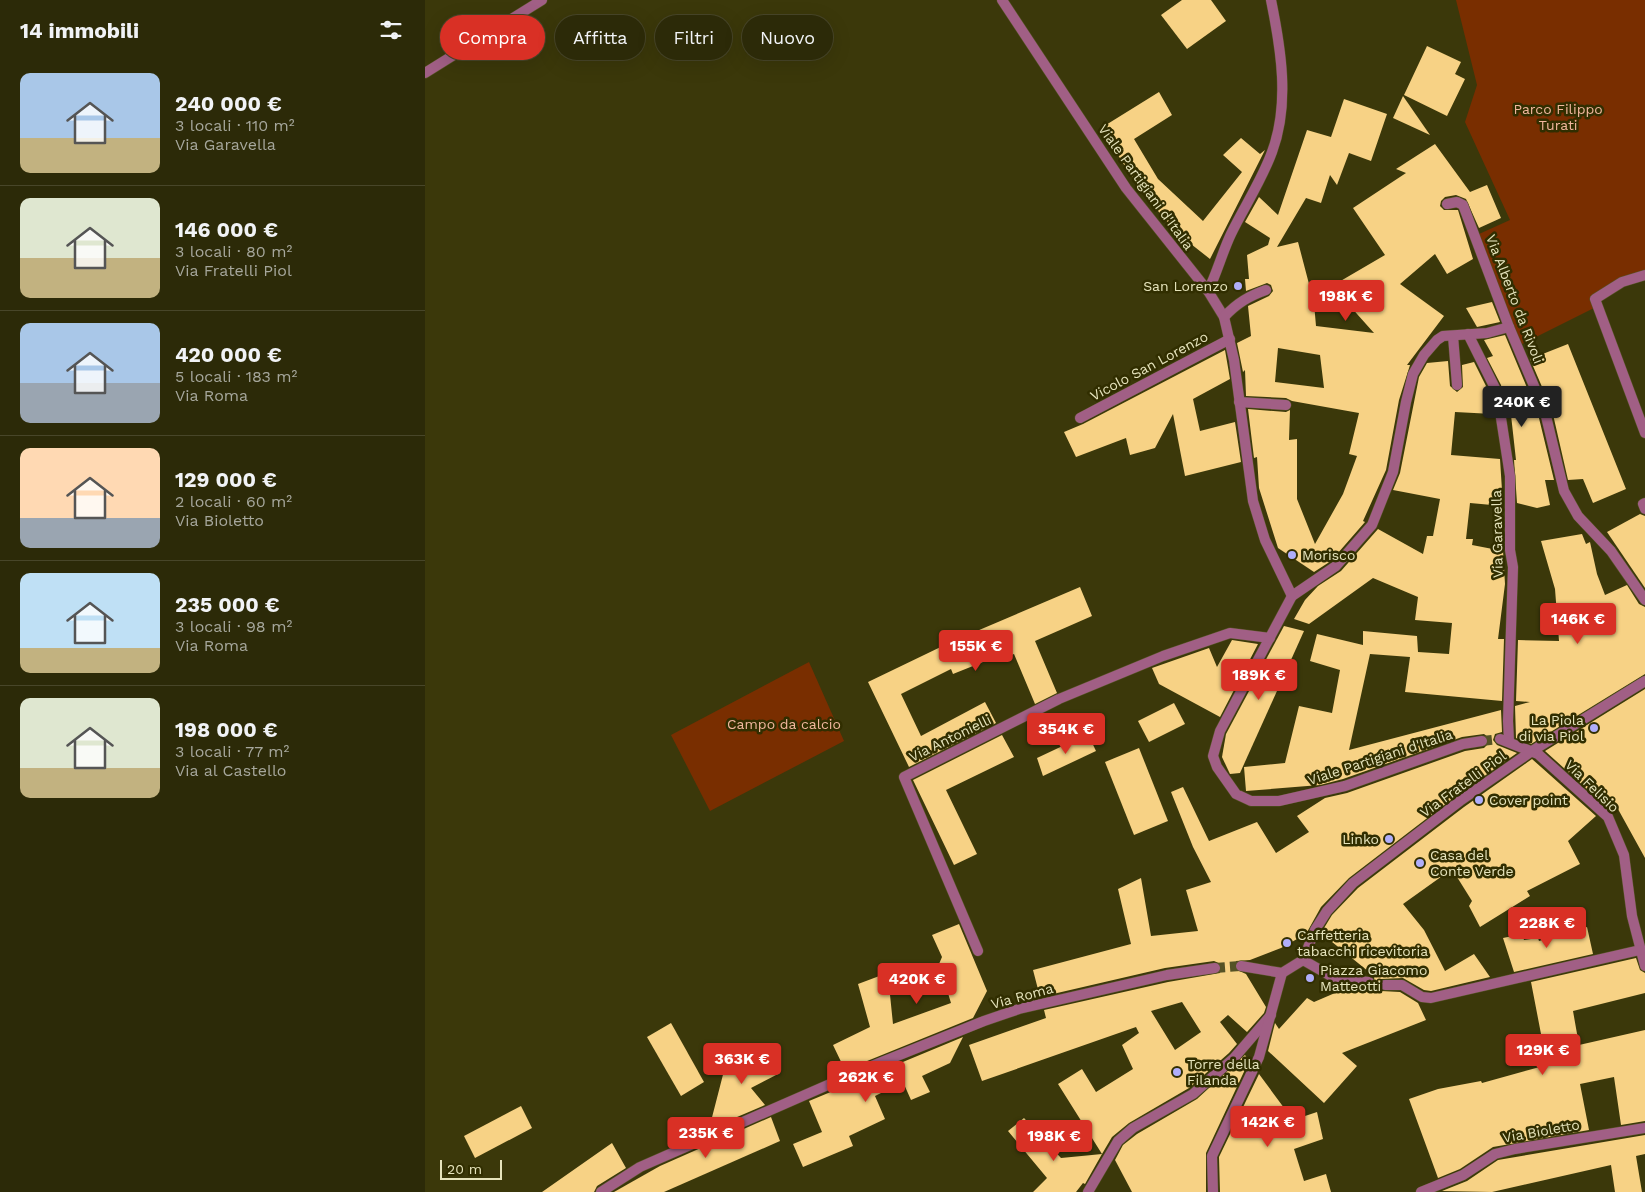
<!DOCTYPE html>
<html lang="it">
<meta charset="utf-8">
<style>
body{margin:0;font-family:"Work Sans",sans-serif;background:#343212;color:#f1f3f6;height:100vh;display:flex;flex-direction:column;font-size:19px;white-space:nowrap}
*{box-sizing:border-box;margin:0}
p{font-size:16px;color:#a6a79c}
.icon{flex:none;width:28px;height:28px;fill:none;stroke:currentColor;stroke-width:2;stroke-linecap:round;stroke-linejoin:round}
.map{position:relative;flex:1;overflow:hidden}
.side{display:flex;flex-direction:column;background:#2c2a08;width:425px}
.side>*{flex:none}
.hud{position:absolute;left:15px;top:15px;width:475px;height:45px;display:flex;gap:10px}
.scale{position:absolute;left:15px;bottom:12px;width:62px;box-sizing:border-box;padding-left:5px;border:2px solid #e6e4bc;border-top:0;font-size:14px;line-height:18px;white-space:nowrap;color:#e6e4bc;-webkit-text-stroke:4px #312e00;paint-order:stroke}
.price{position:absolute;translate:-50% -42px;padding:0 11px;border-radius:5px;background:#d93025;color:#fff;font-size:16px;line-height:32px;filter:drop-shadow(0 1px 2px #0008)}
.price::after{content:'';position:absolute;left:50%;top:30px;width:15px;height:11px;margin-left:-8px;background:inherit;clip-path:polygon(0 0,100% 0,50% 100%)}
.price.active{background:#222;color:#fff}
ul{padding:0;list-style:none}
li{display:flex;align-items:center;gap:15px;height:125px;padding:0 20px}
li+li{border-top:1px solid #484629}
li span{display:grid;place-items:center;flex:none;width:140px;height:100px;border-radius:10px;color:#555}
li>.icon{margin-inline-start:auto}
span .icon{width:60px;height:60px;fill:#fffc;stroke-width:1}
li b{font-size:21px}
h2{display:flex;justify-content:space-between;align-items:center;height:60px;padding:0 20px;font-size:21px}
.pill{padding:0 18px;border-radius:22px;background:#2c2a08;box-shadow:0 5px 20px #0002,0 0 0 1px #484629;font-size:18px;line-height:45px}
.pill.active{background:#d93025;color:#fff}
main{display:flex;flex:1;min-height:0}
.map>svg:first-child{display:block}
</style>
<main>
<section class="side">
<h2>14 immobili<svg class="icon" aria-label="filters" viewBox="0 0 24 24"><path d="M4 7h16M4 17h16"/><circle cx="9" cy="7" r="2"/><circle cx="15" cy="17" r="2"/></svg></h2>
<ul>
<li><span style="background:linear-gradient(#a9c7e8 65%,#c2b280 0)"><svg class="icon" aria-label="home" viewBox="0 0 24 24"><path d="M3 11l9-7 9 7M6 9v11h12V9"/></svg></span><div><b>240 000 €</b><p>3 locali · 110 m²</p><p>Via Garavella</p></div></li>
<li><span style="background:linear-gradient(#dfe7d0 60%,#c2b280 0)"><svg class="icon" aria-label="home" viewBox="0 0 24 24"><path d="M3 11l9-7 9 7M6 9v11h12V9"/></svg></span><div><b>146 000 €</b><p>3 locali · 80 m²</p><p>Via Fratelli Piol</p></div></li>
<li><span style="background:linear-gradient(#a9c7e8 60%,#9aa5b1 0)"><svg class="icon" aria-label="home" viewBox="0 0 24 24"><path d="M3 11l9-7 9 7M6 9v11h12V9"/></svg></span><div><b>420 000 €</b><p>5 locali · 183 m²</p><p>Via Roma</p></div></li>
<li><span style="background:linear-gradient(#ffd9b3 70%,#9aa5b1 0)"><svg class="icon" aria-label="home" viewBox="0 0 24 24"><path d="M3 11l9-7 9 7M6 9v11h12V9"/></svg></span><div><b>129 000 €</b><p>2 locali · 60 m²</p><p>Via Bioletto</p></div></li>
<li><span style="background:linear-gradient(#bfe0f5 75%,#c2b280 0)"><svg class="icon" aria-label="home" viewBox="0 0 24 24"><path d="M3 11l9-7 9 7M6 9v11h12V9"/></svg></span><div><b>235 000 €</b><p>3 locali · 98 m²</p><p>Via Roma</p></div></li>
<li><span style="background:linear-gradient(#dfe7d0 70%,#c2b280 0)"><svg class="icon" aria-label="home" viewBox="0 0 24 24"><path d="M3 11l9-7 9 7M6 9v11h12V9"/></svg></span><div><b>198 000 €</b><p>3 locali · 77 m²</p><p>Via al Castello</p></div></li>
</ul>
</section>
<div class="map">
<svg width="1220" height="1192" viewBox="0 0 1220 1192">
<rect width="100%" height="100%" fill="#3b380a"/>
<g fill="#792e00">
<path d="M1031,0h189v273l-52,25 3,9 -76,38 -25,-63 -16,-48 31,-14 -45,-98 12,-37z"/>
<path d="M384,662l35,79 -134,70 -39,-76z"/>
</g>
<g fill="#f7d285" fill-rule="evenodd">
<path d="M757,0h29l15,21 -39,28 -26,-34z"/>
<path d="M1002,46l34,16 -6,12 10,5 -18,37 -43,-21z"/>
<path d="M734,92l13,23 -38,24 24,40 45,42 39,-49 -19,-17 18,-17 19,16 5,-4 -55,109 -33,-26 -37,-43 -39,-62z"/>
<path d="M978,96l27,39 -37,-17z"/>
<path d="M919,99l43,15 -16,47 -22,-8 -12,32 -7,-10 -9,28 -15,-5 -29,49 21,-5 16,61 2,23 58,7 -42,-47 53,-31 -32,-47 53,-35 -10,-4 39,-25 35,48 17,-7 14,33 -22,10 -13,-29 -10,-4 -11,2 -4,4 -1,5 4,4h14l15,49 -26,15 -12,-20 -35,30 44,32 -37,49h3l-11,35 -13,70 -23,51 2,1 -34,39 -17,11 -36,-24 -19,-60 -2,-31 -3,1 -6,-49 38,3 4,-2 -1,30 8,-1v60l18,45 28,-50 14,-38 -8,-2 10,-41 -67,-12 -6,-3 -40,-2 -1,-26 -2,2 -6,-29 14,-7 -3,-30 21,-10 4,-5 -2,-6 -4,-2 -21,8 -1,-12h4l-2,-24 21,-10 2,-7 -25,-16 14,-25 19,18 29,-85 24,7zM853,348l42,7 4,33 -49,-6z"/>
<path d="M1067,302l8,20 -23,5 -11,-19z"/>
<path d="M1080,335l33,79 16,66h-9l5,25 -13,3 -20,-5 -3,-43h2l-5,-45h-4l-6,-30 -14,-27 6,-2 -9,-16z"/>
<path d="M1143,344l58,145 -33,14 -10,-24 -15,1 -16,-70 -22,-51z"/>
<path d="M800,350l5,29 -37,20 7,32 35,-9 6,40 -56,14 -12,-62 -18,34 -25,7 -4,-17 -50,19 -12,-25 19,-8z"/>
<path d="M1023,361l2,25 7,6 6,-5 -1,-22 12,-3 14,28 5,24 -38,-2 -4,43 49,4 3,47 -33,-3 -4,36h7l-1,6 31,6 2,33 -7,55h6l-2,62 -97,-9 5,-35 -40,-3 -21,96 152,-40 1,22 -7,2 -2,6 4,5 20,8 -61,43 -107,82 -28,29 -15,27 -25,14 -31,12 -14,1 -1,8 11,5 20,33 -2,6 -17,19 -19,-17 -8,7 17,22 -8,9 -40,35 -60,35 -17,14 -10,17 -44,-70 24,-15 14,23 37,-23 -11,-24 17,-12 -3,-6 -154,54 -13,-36 77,-27 -2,-8 124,-28 52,-9 1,-9 -7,-3 -49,7 -125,29 -7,-27 98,-26 -13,-55 23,-11 10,58 47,-5 -12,-41 25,-8 -18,-35 -22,-55 12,-5 26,54 48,-19 19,31 33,-21 -12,-16 28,-18 22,-5 118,-42 19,-3 4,-4v-7l-4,-3 -22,3 -119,42 -23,6 -74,6 -2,-24 41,-4 14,-57 33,7 8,-43 -30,-9 7,-27 46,11v-14l54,5 1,16 31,2 3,-31 -37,-3 3,-23 -45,-19 -64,46 -15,-5 11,-19 13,-14 23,-15 37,-42 45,25 4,-18h6l7,-37 -47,-9 7,-17 19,-96 8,-14zM757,1002l19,30 -26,18 -24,-39z"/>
<path d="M1215,514l5,2v72l-38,-56z"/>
<path d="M1157,534l4,10 4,-2 7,32 8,21 22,-10 12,19 6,3v67l-114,70 -15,-6 -1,-32 15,-4 -14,-1 2,-61 41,1 -4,-52 -14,-48z"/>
<path d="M655,587l12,29 -57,25 22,52 -22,11 -21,-50 -15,6 -1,-4 -45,18 -2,-5 -50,25 20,42 64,-34 11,21 -87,44 -41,-85 83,-40z"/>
<path d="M859,626l20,5 -64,142 -10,1 -8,-17 4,-23z"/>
<path d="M807,640l26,4 -38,73 -61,-33 -7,-16 57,-20 8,19z"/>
<path d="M1220,689v169l-32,-58 -7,6 -61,-55z"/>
<path d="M749,703l11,21 -36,18 -11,-21z"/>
<path d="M663,734l8,17 -53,25 -6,-18z"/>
<path d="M577,735l12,22 -68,33 31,64 -23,11 -41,-85z"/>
<path d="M714,748l29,73 -34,14 -29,-73z"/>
<path d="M1107,759l64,57 -28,25 12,23 -53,27 3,5 -50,31 -11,-21 3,-5 -20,-32 -49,35 21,26 21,41 29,-17 16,23 -59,14 -7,-1 -21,-12 -22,1 -3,6 3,6 19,1 18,11 8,17 -84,33 15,13 -33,37 -56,-52 7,-28 4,6 28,-31 7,4 35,-15 20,2 6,-3 -1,-10 -53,-43 11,-18 26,-27 106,-81z"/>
<path d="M534,924l28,67 -14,27 -128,52 -12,-25 37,-18 -12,-43 24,-9 7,10 4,39 58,-21 -12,-39 3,-7 -10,-22z"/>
<path d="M1162,927l6,27 -79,18 -11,-34 19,-4 2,6 14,-2 1,3z"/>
<path d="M1211,958l4,12 5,3v20l-72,18 6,34 66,-15v91l-24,4 -7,-48 -34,7 9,46 -96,17 -33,22 -22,9 -29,-79 29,-10 43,-8 1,2 65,-18 -16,-83z"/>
<path d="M246,1023l33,59 -23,14 -34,-59z"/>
<path d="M538,1037l-13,26 -28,13 8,16 -19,8 -8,-18 -28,14 10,23 -36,17 4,10 -50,21 -10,-23 29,-12 -13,-31z"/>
<path d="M333,1043l20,31 -27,14 14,17 -56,24 17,-66z"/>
<path d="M820,1055l4,6 -43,92v39h-74l-17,-32 8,-15 14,-11 60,-35z"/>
<path d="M834,1074l34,46 24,-8 6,27 -29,10 10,32 22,-7 5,18h-111l-1,-35z"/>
<path d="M96,1106l11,22 -57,30 -11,-22z"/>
<path d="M346,1117l9,24 -116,51h-50l46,-26z"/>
<path d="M599,1118l37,40 41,-4 -17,30 -2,-1 -7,9h-43l14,-14 -39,-47z"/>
<path d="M1220,1135v19l-9,2 6,36h-27l-4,-27 -119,27 -50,-1 25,-10 31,-21z"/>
<path d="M187,1143l14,25 -29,18 -3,6h-52z"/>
</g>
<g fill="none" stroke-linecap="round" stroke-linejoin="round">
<g stroke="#555225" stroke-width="10" stroke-dasharray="10 5" stroke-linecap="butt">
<path d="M1057,741l18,-2"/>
<path d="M790,968l26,-2"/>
</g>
<defs>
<g id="street">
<path d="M577,0l124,188 82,103 16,26 10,43 19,141 12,39 27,56"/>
<path d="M0,73l117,-73"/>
<path d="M1022,204l10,-2 6,3 46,122 36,85 19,79 14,25 33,35 34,49"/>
<path d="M1220,275l-23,7 -27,17 50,134"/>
<path d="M783,291c9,-18 14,-38 23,-57 13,-27 31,-54 41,-82 18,-48 9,-103 -1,-152"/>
<path d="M799,317c13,-14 25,-21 42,-27"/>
<path d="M1043,334l27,54 6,30 9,58v74l3,17 -5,154 1,20"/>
<path d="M1028,336l4,49"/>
<path d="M814,402l47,3"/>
<path d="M655,418l150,-79"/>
<path d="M1220,503l-2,1 2,5"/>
<path d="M1075,739l38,15 70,63 16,38 8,61 13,50"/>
<path d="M1057,741l-19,3 -118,42 -66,15h-28l-15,-7 -19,-27 -4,-11 7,-25 72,-135 44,-30 36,-41 21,-53 13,-70 7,-28 11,-19 13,-15 6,-4 44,-3 22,-6"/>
<path d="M553,951l-74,-174 155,-78 104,-43 67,-23 40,5"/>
<path d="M878,960l33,19 33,3"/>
<path d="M816,966l41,7 21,-13 12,-30 12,-19 26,-28 107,-82 72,-50 113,-70"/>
<path d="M960,985h17l20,12 9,1 209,-48"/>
<path d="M176,1192l39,-25 222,-97 122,-49 35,-12 148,-34 48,-7"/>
<path d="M663,1192l30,-51 15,-13 60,-34 41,-36 37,-43"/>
<path d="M788,1192l-1,-36 47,-99 23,-84"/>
<path d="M996,1192l42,-17 32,-21 20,-5 130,-21"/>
</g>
</defs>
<use href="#street" stroke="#565426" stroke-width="11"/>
<use href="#street" stroke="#a15f85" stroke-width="10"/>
</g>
<g fill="#b0aefa" stroke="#312e00" stroke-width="2">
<circle cx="813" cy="286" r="5"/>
<circle cx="867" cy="555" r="5"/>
<circle cx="1169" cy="728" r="5"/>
<circle cx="1054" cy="800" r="5"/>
<circle cx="964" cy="839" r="5"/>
<circle cx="995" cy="863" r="5"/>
<circle cx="862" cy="943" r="5"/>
<circle cx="885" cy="978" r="5"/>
<circle cx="752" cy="1072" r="5"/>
</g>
<g text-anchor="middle" stroke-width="5" stroke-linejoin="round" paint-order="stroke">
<g font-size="14" fill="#f1b79d" stroke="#312e00">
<text x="1133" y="114">Parco Filippo<tspan x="1133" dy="16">Turati</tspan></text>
<text x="359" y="729">Campo da calcio</text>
</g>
<g font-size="14" fill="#e6e4bc" stroke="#312e00">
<text transform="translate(721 187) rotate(54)" y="5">Viale Partigiani d'Italia</text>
<text transform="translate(1090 299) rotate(69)" y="5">Via Alberto da Rivoli</text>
<text transform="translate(724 366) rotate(-28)" y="5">Vicolo San Lorenzo</text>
<text transform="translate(1072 534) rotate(-91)" y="5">Via Garavella</text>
<text transform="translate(525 738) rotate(-26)" y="5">Via Antonielli</text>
<text transform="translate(955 757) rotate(-18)" y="5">Viale Partigiani d'Italia</text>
<text transform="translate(1038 784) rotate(-36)" y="5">Via Fratelli Piol</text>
<text transform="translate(1167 786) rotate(44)" y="5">Via Felisio</text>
<text transform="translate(597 996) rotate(-15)" y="5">Via Roma</text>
<text transform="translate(1116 1131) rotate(-10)" y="5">Via Bioletto</text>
</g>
<g font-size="14" fill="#e6e4bc" stroke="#312e00" text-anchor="start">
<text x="803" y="291" text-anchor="end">San Lorenzo</text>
<text x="877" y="560">Morisco</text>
<text x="1159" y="725" text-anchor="end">La Piola<tspan x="1159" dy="16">di via Piol</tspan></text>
<text x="1064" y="805">Cover point</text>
<text x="954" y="844" text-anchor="end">Linko</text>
<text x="1005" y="860">Casa del<tspan x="1005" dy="16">Conte Verde</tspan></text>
<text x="872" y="940">Caffetteria<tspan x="872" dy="16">tabacchi ricevitoria</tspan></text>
<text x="895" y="975">Piazza Giacomo<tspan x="895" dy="16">Matteotti</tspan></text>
<text x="762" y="1069">Torre della<tspan x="762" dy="16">Filanda</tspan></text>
</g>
</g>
</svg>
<div class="scale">20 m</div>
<b class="price" style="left:921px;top:322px">198K €</b>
<b class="price active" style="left:1097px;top:428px">240K €</b>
<b class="price" style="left:1153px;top:645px">146K €</b>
<b class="price" style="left:551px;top:672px">155K €</b>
<b class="price" style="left:834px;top:701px">189K €</b>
<b class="price" style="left:641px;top:755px">354K €</b>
<b class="price" style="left:1122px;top:949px">228K €</b>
<b class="price" style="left:492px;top:1005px">420K €</b>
<b class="price" style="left:1118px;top:1076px">129K €</b>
<b class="price" style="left:317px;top:1085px">363K €</b>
<b class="price" style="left:441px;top:1103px">262K €</b>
<b class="price" style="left:843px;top:1148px">142K €</b>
<b class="price" style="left:281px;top:1159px">235K €</b>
<b class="price" style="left:629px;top:1162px">198K €</b>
<div class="hud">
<a class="pill active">Compra</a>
<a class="pill">Affitta</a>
<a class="pill">Filtri</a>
<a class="pill">Nuovo</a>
</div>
</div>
</main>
